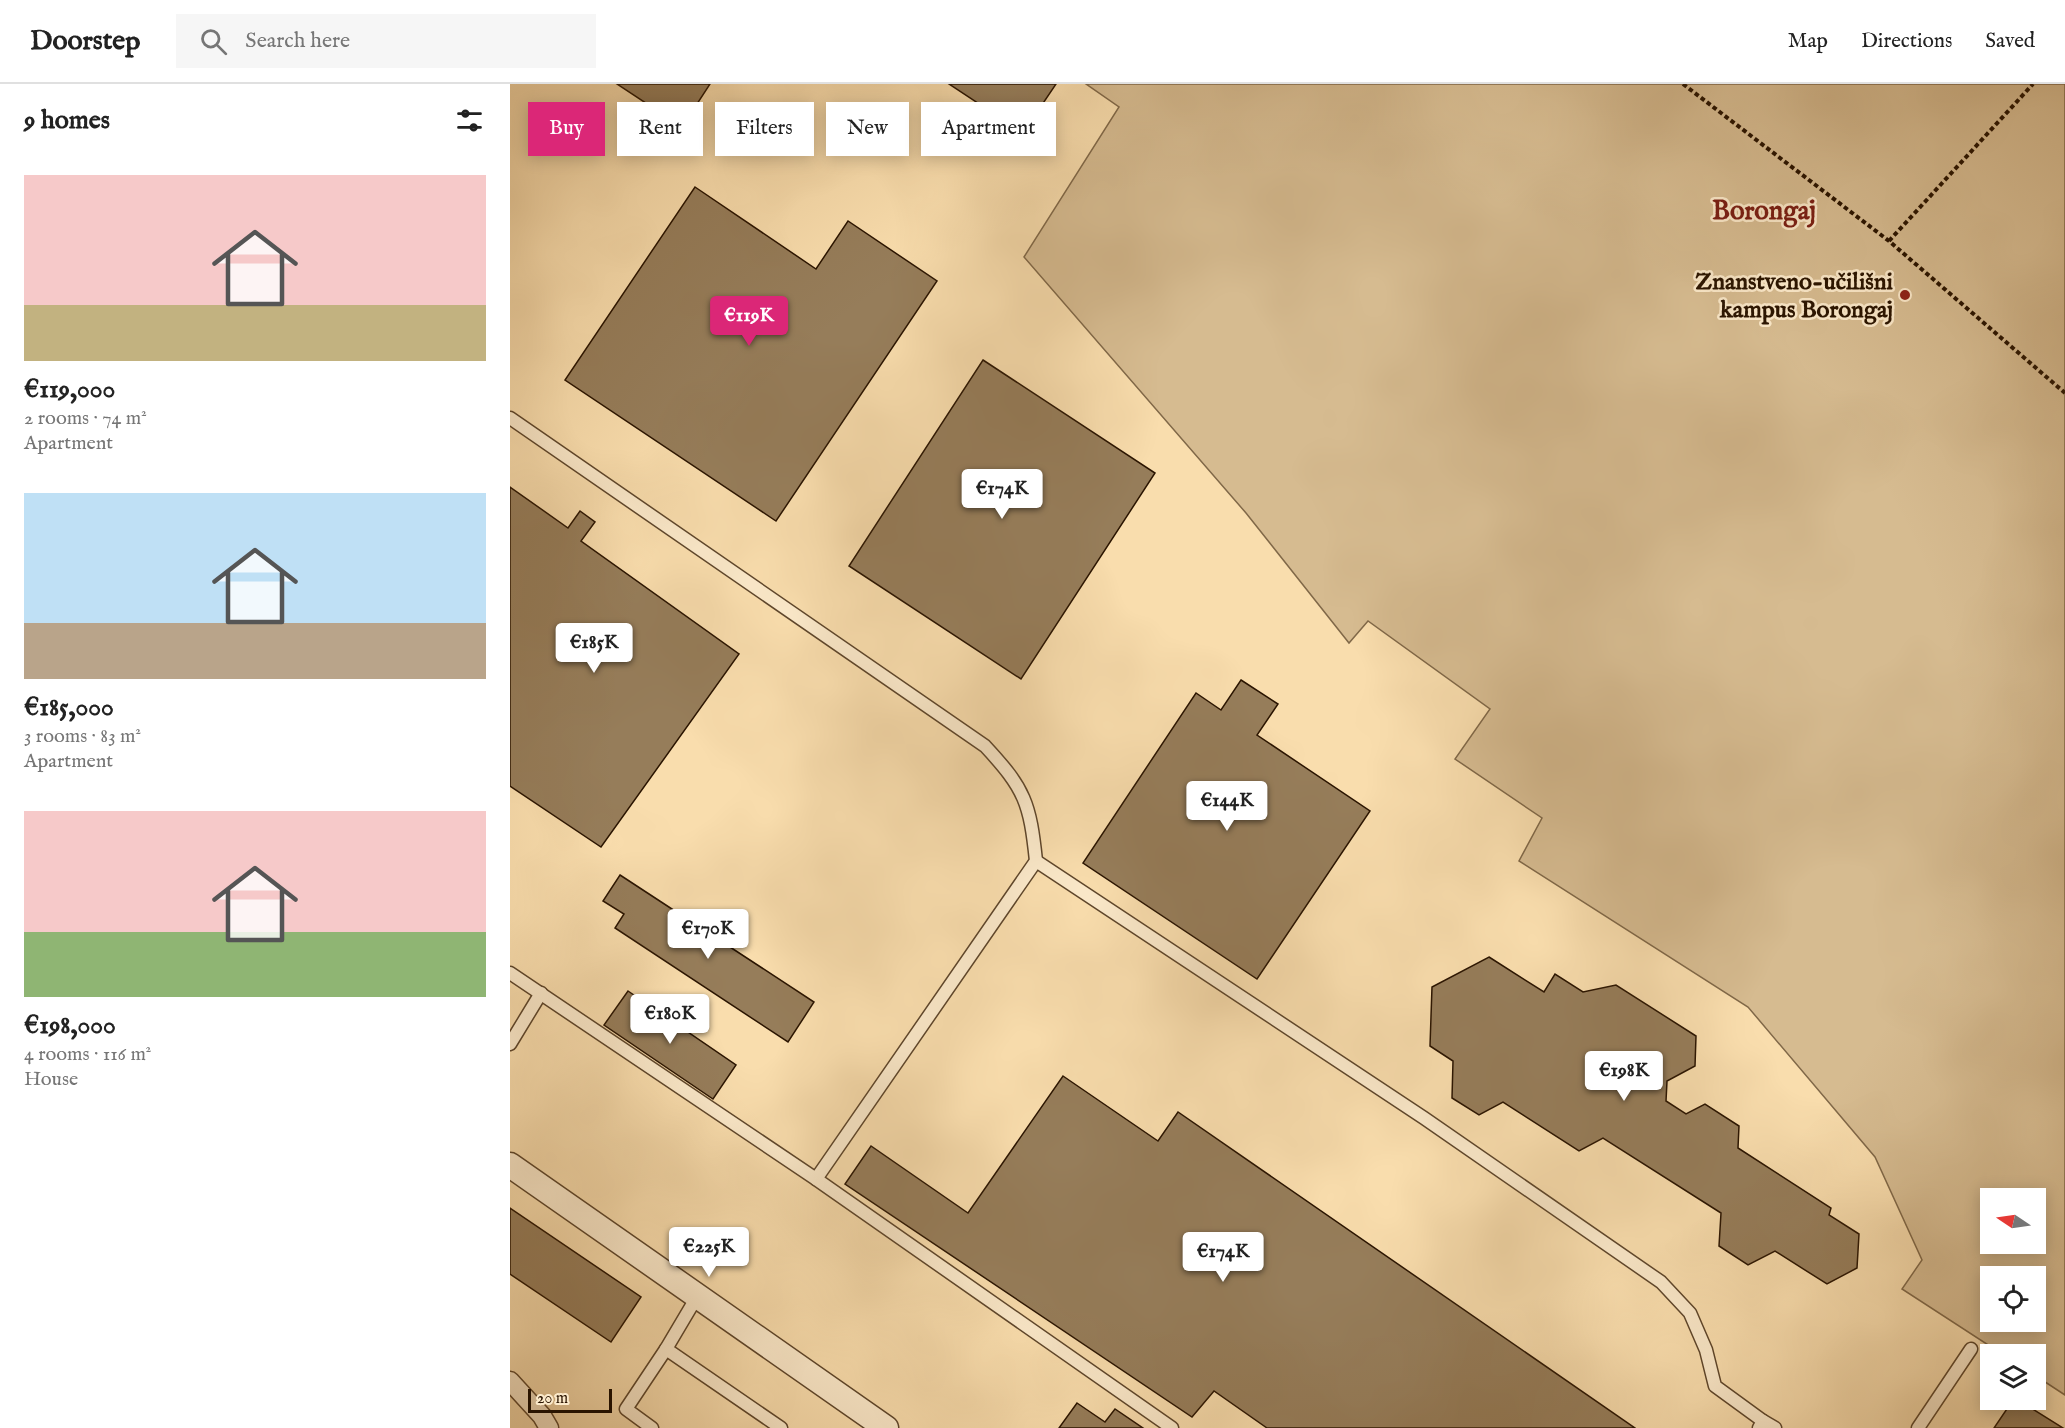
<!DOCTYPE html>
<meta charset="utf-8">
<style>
body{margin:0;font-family:"IM FELL English",serif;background:#f6f6f6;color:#222;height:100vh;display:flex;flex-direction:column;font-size:22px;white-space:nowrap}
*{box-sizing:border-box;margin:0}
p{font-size:20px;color:#767676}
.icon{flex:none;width:33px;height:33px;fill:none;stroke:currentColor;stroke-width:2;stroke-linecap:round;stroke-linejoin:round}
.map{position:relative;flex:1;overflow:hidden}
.side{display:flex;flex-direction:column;background:#fff;width:510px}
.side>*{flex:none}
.banner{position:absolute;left:18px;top:18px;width:570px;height:54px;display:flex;gap:12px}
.needle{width:39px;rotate:283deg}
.tools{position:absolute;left:1470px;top:1104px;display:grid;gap:12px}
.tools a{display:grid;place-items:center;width:66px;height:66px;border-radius:0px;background:#fff;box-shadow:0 3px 15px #0003;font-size:30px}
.scale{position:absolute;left:18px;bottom:15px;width:84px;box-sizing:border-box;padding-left:6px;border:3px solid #2a1400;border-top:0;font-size:16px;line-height:21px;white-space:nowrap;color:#2a1400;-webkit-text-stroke:4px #fbe9ca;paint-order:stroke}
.price{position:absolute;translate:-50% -51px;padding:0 14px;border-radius:6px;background:#fff;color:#222;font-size:20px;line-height:39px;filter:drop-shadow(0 2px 3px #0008)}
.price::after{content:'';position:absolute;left:50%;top:36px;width:18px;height:14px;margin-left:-9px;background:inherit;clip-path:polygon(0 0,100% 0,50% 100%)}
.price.active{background:#db2777;color:#fff}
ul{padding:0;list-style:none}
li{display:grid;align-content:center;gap:12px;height:318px;padding:0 24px}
li span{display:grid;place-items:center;height:186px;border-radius:0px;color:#555}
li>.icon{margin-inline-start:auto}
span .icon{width:108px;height:108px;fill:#fffc;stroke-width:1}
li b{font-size:26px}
h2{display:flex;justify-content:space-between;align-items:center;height:72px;padding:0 24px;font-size:26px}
.tag{padding:0 21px;border-radius:0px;background:#fff;box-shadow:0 3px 15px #0003;font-size:21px;line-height:54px}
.tag.active{background:#db2777;color:#fff}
header{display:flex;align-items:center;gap:36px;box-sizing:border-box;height:84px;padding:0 30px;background:#fff;border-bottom:2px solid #e0e0e0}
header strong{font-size:28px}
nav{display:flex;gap:33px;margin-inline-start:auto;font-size:21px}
.search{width:420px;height:54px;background:#f6f6f6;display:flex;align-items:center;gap:15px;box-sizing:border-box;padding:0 21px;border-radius:0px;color:#767676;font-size:22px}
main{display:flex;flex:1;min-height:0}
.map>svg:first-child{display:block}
</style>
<header>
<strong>Doorstep</strong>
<div class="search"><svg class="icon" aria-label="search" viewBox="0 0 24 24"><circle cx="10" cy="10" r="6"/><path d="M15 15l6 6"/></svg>Search here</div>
<nav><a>Map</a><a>Directions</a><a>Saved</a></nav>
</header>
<main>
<section class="side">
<h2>9 homes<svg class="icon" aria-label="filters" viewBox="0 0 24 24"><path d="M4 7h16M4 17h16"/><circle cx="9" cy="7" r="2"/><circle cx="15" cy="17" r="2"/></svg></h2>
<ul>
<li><span style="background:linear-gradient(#f6c9c9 70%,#c2b280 0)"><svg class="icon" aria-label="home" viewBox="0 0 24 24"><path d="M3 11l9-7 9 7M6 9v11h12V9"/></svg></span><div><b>€119,000</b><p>2 rooms · 74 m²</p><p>Apartment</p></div></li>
<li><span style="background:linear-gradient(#bfe0f5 70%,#b9a48a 0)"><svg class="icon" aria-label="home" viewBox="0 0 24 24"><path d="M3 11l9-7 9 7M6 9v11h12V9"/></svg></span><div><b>€185,000</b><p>3 rooms · 83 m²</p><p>Apartment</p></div></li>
<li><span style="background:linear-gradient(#f6c9c9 65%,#8fb573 0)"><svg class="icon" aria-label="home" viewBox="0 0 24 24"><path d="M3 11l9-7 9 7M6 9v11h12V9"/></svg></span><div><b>€198,000</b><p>4 rooms · 116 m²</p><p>House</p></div></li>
</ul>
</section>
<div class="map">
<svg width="1555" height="1344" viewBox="0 0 1555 1344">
<rect width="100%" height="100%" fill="#f9ddad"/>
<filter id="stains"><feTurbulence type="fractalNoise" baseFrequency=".00333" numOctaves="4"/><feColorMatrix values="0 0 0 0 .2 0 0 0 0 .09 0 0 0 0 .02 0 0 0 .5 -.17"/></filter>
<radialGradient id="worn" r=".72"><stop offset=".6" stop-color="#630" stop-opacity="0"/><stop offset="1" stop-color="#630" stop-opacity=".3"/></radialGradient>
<path fill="#d6bb90" stroke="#806848" stroke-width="1.5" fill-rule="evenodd" d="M576,0h979v1311l-29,-19v-22h-34l-100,-65 20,-29 -47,-103 -127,-150 -229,-146 23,-43 -87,-59 35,-50 -122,-88 -19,22 -103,-130 -222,-256 95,-150zM1526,1114v46h-46v-46zM1526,1192v46h-46v-46z"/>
<g fill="#967d5a" stroke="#2a1400" stroke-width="1.5">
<path d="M107,0h93l-28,43z"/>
<path d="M439,0h107l-33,49z"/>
<path d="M185,103l121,82 32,-48 89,60 -161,240 -211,-141z"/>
<path d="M473,276l172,113 -134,206 -172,-113z"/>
<path d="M0,403l58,41 12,-17 15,11 -14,19 158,113 -138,193 -91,-61z"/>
<path d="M731,596l37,24 -21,31 113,76 -113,168 -174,-116 113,-170 25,17z"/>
<path d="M110,791l194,127 -26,40 -173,-114 9,-14 -21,-13z"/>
<path d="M979,873l55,35 11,-18 28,18 33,-7 80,51 -1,30 -28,15 -1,20 20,13 19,-10 34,22 -1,22 93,60 -2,7 30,19 -2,34 -30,16 -52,-33 -27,14 -29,-19 2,-33 -118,-75 -24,13 -76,-49 -24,13 -27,-17 1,-37 -23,-15 2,-59z"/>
<path d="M118,907l108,74 -23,34 -109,-74z"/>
<path d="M553,992l95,65 20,-29 457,316h-368l-53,-37 -22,26 -347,-233 26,-38 97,67z"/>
<path d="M0,1124l131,89 -30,45 -101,-68z"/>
<path d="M1503,1316h5l45,28h-69z"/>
<path d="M567,1319l28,19 10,-13 28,19h-84z"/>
</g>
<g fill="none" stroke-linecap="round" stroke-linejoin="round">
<defs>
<g id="service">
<path d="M0,334l475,328c40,43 45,57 51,115l-220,318 356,249"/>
<path d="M526,777l388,257 237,164 29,31 16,37 9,36 48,35 -4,7"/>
<path d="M0,889l306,206"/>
<path d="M0,960l31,-51"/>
<path d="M156,1265l115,79"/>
<path d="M1253,1337l12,7"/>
<path d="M142,1344l-26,-19 40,-60 32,-54"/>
<path d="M1408,1344l53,-79"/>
</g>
<path id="pedestrian" d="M0,1297l32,35 7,12"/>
<path id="minor" d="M0,1081l376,263"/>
</defs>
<use href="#service" stroke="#5e462b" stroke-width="15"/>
<use href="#pedestrian" stroke="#5e462b" stroke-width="21"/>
<use href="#minor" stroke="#5e462b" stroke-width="27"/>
<g stroke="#2a1400" stroke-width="4" stroke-dasharray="4.5 3" stroke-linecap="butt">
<path d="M1173,0l206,157 176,152"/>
<path d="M1379,157l144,-157"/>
</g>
<use href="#service" stroke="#fbe9ca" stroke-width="12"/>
<use href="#pedestrian" stroke="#fbe9ca" stroke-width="18"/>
<use href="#minor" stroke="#fbe9ca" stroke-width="24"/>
</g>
<circle fill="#8f2418" stroke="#fbe9ca" stroke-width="2" cx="1395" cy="211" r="6"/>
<g text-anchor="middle" stroke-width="5" stroke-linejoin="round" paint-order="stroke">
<g font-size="24" font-weight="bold" fill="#2a1400" stroke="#fbe9ca" text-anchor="end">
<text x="1383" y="205">Znanstveno-učilišni<tspan x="1383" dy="28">kampus Borongaj</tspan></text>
</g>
<g font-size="27" font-weight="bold" fill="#7a1f14" stroke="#fbe9ca">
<text x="1254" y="135">Borongaj</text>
</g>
</g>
<rect width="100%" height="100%" filter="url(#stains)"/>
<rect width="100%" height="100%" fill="url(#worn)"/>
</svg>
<div class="tools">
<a><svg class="needle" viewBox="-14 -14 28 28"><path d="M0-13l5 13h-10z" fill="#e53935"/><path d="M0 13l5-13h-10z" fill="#767676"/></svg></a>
<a><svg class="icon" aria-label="locate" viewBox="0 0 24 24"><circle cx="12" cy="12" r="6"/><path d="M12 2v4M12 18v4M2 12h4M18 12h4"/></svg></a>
<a><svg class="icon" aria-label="layers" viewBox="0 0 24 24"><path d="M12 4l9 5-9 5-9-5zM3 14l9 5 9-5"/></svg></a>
</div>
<div class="scale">20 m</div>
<b class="price active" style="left:239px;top:263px">€119K</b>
<b class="price" style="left:492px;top:436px">€174K</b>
<b class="price" style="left:84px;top:590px">€185K</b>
<b class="price" style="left:717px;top:748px">€144K</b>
<b class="price" style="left:198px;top:876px">€170K</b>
<b class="price" style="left:160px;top:961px">€180K</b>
<b class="price" style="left:1114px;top:1018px">€198K</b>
<b class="price" style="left:199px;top:1194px">€225K</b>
<b class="price" style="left:713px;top:1199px">€174K</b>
<div class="banner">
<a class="tag active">Buy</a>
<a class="tag">Rent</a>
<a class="tag">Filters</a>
<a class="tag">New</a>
<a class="tag">Apartment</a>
</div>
</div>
</main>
